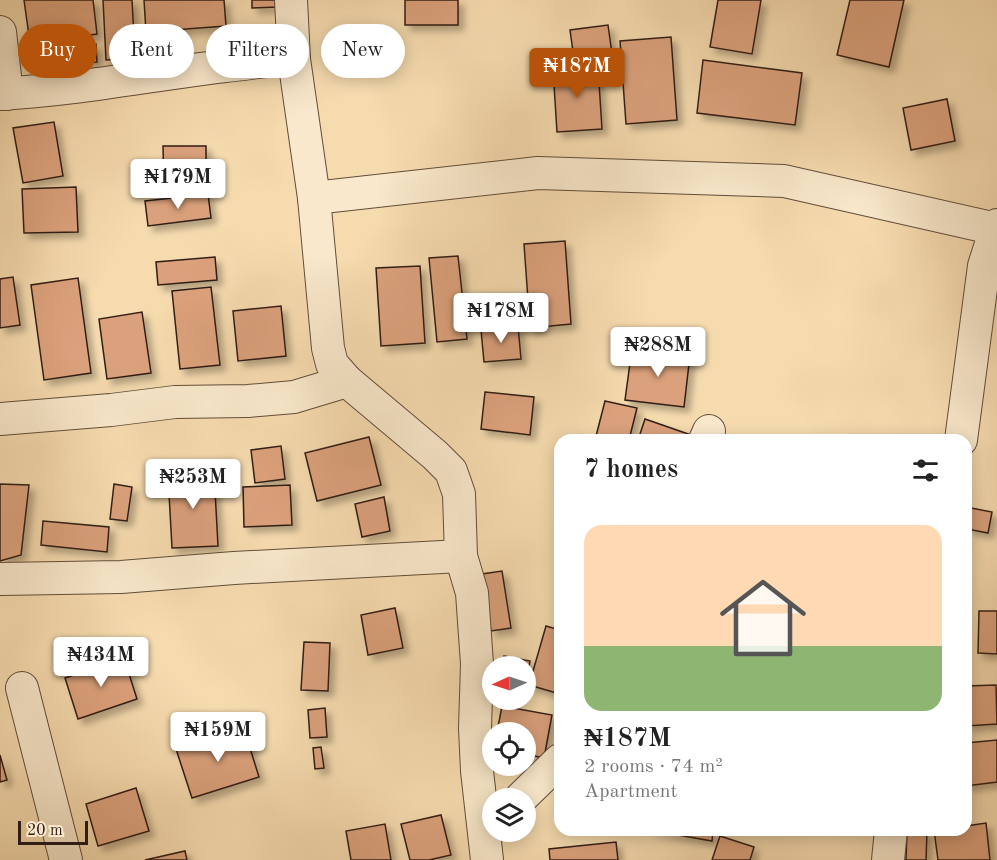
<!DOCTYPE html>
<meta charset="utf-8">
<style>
body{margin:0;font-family:"Old Standard TT",serif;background:#f2f2f2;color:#222;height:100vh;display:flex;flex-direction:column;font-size:22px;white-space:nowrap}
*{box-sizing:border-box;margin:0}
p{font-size:20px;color:#767676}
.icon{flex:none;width:33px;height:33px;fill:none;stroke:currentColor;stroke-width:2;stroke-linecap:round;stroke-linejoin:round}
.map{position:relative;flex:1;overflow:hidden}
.details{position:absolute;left:554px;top:434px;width:418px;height:402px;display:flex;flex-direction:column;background:#fff;border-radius:18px;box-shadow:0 3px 15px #0003}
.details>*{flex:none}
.top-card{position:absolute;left:18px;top:24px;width:446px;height:54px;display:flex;gap:12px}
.needle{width:39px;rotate:267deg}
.controls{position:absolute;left:482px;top:656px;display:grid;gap:12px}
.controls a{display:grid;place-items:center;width:54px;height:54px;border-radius:50%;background:#fff;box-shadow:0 3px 15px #0003;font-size:30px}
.scale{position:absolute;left:18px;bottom:15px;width:70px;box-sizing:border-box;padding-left:6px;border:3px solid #311e14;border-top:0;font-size:16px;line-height:21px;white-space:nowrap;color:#311e14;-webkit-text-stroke:4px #f9e8cb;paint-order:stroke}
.price{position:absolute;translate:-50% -51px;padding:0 14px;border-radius:6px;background:#fff;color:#222;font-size:20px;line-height:39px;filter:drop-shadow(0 2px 3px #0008)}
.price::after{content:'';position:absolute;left:50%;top:36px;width:18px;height:14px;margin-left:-9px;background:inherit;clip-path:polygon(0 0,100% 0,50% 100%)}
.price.selected{background:#b45309;color:#fff}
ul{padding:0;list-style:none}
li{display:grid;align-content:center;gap:12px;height:318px;padding:0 30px}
li span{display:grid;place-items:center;height:186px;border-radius:18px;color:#555}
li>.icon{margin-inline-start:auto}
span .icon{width:108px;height:108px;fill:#fffc;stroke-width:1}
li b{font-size:26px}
h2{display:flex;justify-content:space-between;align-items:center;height:72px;padding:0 30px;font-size:26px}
.chip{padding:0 21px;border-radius:27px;background:#fff;box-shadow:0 3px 15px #0003;font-size:21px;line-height:54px}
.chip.selected{background:#b45309;color:#fff}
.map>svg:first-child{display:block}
</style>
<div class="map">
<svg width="997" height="860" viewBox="0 0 997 860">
<defs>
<filter id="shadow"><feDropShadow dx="5.5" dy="5.5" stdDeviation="3" flood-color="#0004"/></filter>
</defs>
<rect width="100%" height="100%" fill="#f6dbaf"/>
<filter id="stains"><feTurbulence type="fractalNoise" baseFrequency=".00333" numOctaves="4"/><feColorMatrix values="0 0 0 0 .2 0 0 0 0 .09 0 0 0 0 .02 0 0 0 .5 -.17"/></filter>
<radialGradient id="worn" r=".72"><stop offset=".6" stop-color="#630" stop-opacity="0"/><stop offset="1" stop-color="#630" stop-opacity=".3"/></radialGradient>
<g fill="#dba17b" stroke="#311e14" stroke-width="1.5" filter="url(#shadow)">
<path d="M24,0h69l4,34 -67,9z"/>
<path d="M103,0h29l3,58 -29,2z"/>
<path d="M144,0h80l2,26 -80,6z"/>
<path d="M252,0h24l1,7 -25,1z"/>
<rect x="405" y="0" width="53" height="25"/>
<path d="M718,0h43l-9,54 -42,-7z"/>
<path d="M850,0h54l-15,67 -52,-12z"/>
<path d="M608,25l5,36 -38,5 -5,-36z"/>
<path d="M671,37l6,83 -51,4 -6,-83z"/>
<path d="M96,44l1,18 -66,2v-17z"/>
<path d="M703,60l99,13 -7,52 -98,-12z"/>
<path d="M598,67l4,62 -45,3 -4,-63z"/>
<path d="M947,99l8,42 -44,9 -8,-42z"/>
<path d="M54,122l9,54 -40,7 -10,-55z"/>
<path d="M163,146h43v45h-42z"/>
<path d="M76,187l2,45 -54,1 -2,-44z"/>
<path d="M208,194l3,24 -63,8 -3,-25z"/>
<path d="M565,241l6,83 -41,4 -6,-84z"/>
<path d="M458,256l9,83 -30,3 -8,-84z"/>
<path d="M215,257l2,23 -59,5 -2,-23z"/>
<path d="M420,266l5,77 -44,3 -5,-78z"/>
<path d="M13,277l7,48 -20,3v-49z"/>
<path d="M78,278l13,95 -47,7 -13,-95z"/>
<path d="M211,287l9,78 -40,4 -8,-78z"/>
<path d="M281,306l5,50 -48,5 -5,-50z"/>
<path d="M142,312l9,61 -44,6 -8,-60z"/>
<path d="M518,326l3,33 -37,3 -3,-32z"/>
<path d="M632,348l58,7 -6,52 -59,-7z"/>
<path d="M485,392l49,5 -4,38 -49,-6z"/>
<path d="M605,401l32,7 -8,32h-34z"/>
<path d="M645,419l49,17 -1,4h-55z"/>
<path d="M369,437l12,48 -64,16 -12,-48z"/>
<path d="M281,446l4,33 -30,4 -4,-33z"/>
<path d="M214,472l4,74 -46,2 -4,-73z"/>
<path d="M0,484l29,1 -8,70 -21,6z"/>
<path d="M114,484l18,3 -5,34 -17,-2z"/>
<path d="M290,485l2,40 -48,2 -1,-40z"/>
<path d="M384,497l6,34 -28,6 -7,-33z"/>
<path d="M971,508l21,4 -4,21 -21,-4z"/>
<path d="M43,521l66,6 -2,25 -66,-7z"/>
<path d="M502,571l9,57 -20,3 -9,-57z"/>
<path d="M395,608l8,40 -35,7 -7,-40z"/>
<path d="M979,611h18v43l-19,-1z"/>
<path d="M546,626l14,4v64l-31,-9z"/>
<path d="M304,642l26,1 -2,48 -27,-1z"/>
<path d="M504,656l26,5 -5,26v-21h-23z"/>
<path d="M124,658l13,41 -59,20 -13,-41z"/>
<path d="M996,685l1,39 -31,2v-40z"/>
<path d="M502,706l50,9 -8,43 -19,-4v-22h-28z"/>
<path d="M325,708l2,29 -17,1 -2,-28z"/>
<path d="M244,729l15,48 -67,21 -16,-49z"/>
<path d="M997,740v42l-31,4v-43z"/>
<path d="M321,747l3,21 -9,1 -2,-21z"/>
<path d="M0,755l7,25 -7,2z"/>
<path d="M136,788l13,43 -51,15 -12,-42z"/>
<path d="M441,815l10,40 -22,5h-19l-9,-36z"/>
<path d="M986,823l4,37h-52l-4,-30h32v-4z"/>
<path d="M385,824l6,36h-40l-5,-29z"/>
<path d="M650,830h63l-1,11z"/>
<path d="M907,830l20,1 -1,29h-20z"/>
<path d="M720,836l34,11 -4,13h-38z"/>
<path d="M616,842l2,18h-68l-1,-11z"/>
<path d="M185,851l2,9h-42z"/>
</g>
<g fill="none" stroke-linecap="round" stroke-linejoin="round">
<defs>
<g id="minor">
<path d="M291,0l3,59 20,139 14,150 4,16 15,17 88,74 16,16 8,23 2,62 11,37 5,71 -2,64 2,43 10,89"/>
<path d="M0,32l7,62"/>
<path d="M0,94c76,-4 150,-19 225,-28 24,-2 46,-7 69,-7"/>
<path d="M314,198l224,-25 246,8 212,48"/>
<path d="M0,419l111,-9 64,-8 73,-1 46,-4 53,-16"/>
<path d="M705,440l4,-9"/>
<path d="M961,440l23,-174 13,-41"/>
<path d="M0,579l121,-2 113,-9 227,-12"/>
<path d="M22,688l44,172"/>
<path d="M521,798l39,-38"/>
<path d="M888,860l3,-30"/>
</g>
</defs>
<use href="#minor" stroke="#624d3b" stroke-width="34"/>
<use href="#minor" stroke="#f9e8cb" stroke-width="32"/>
</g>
<rect width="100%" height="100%" filter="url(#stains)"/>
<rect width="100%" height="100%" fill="url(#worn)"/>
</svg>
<div class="controls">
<a><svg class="needle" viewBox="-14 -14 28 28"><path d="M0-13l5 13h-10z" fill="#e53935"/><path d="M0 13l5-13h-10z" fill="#767676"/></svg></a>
<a><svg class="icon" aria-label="locate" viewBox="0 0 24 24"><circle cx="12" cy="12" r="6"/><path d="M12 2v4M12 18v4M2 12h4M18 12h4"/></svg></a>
<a><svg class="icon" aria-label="layers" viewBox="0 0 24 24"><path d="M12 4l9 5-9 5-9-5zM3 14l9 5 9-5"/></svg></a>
</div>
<div class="scale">20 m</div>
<b class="price selected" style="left:577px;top:99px">₦187M</b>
<b class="price" style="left:178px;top:210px">₦179M</b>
<b class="price" style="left:501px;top:344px">₦178M</b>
<b class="price" style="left:658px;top:378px">₦288M</b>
<b class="price" style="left:193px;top:510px">₦253M</b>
<b class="price" style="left:101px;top:688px">₦434M</b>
<b class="price" style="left:218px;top:763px">₦159M</b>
<div class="top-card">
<a class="chip selected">Buy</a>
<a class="chip">Rent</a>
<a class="chip">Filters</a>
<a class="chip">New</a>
</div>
<section class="details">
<h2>7 homes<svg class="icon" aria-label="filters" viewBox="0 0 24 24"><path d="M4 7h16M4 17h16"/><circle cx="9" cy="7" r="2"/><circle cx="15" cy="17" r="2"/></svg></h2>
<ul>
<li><span style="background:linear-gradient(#ffd9b3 65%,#8fb573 0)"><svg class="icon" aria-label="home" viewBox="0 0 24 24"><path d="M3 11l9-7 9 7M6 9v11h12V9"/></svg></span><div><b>₦187M</b><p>2 rooms · 74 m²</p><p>Apartment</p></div></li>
</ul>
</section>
</div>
